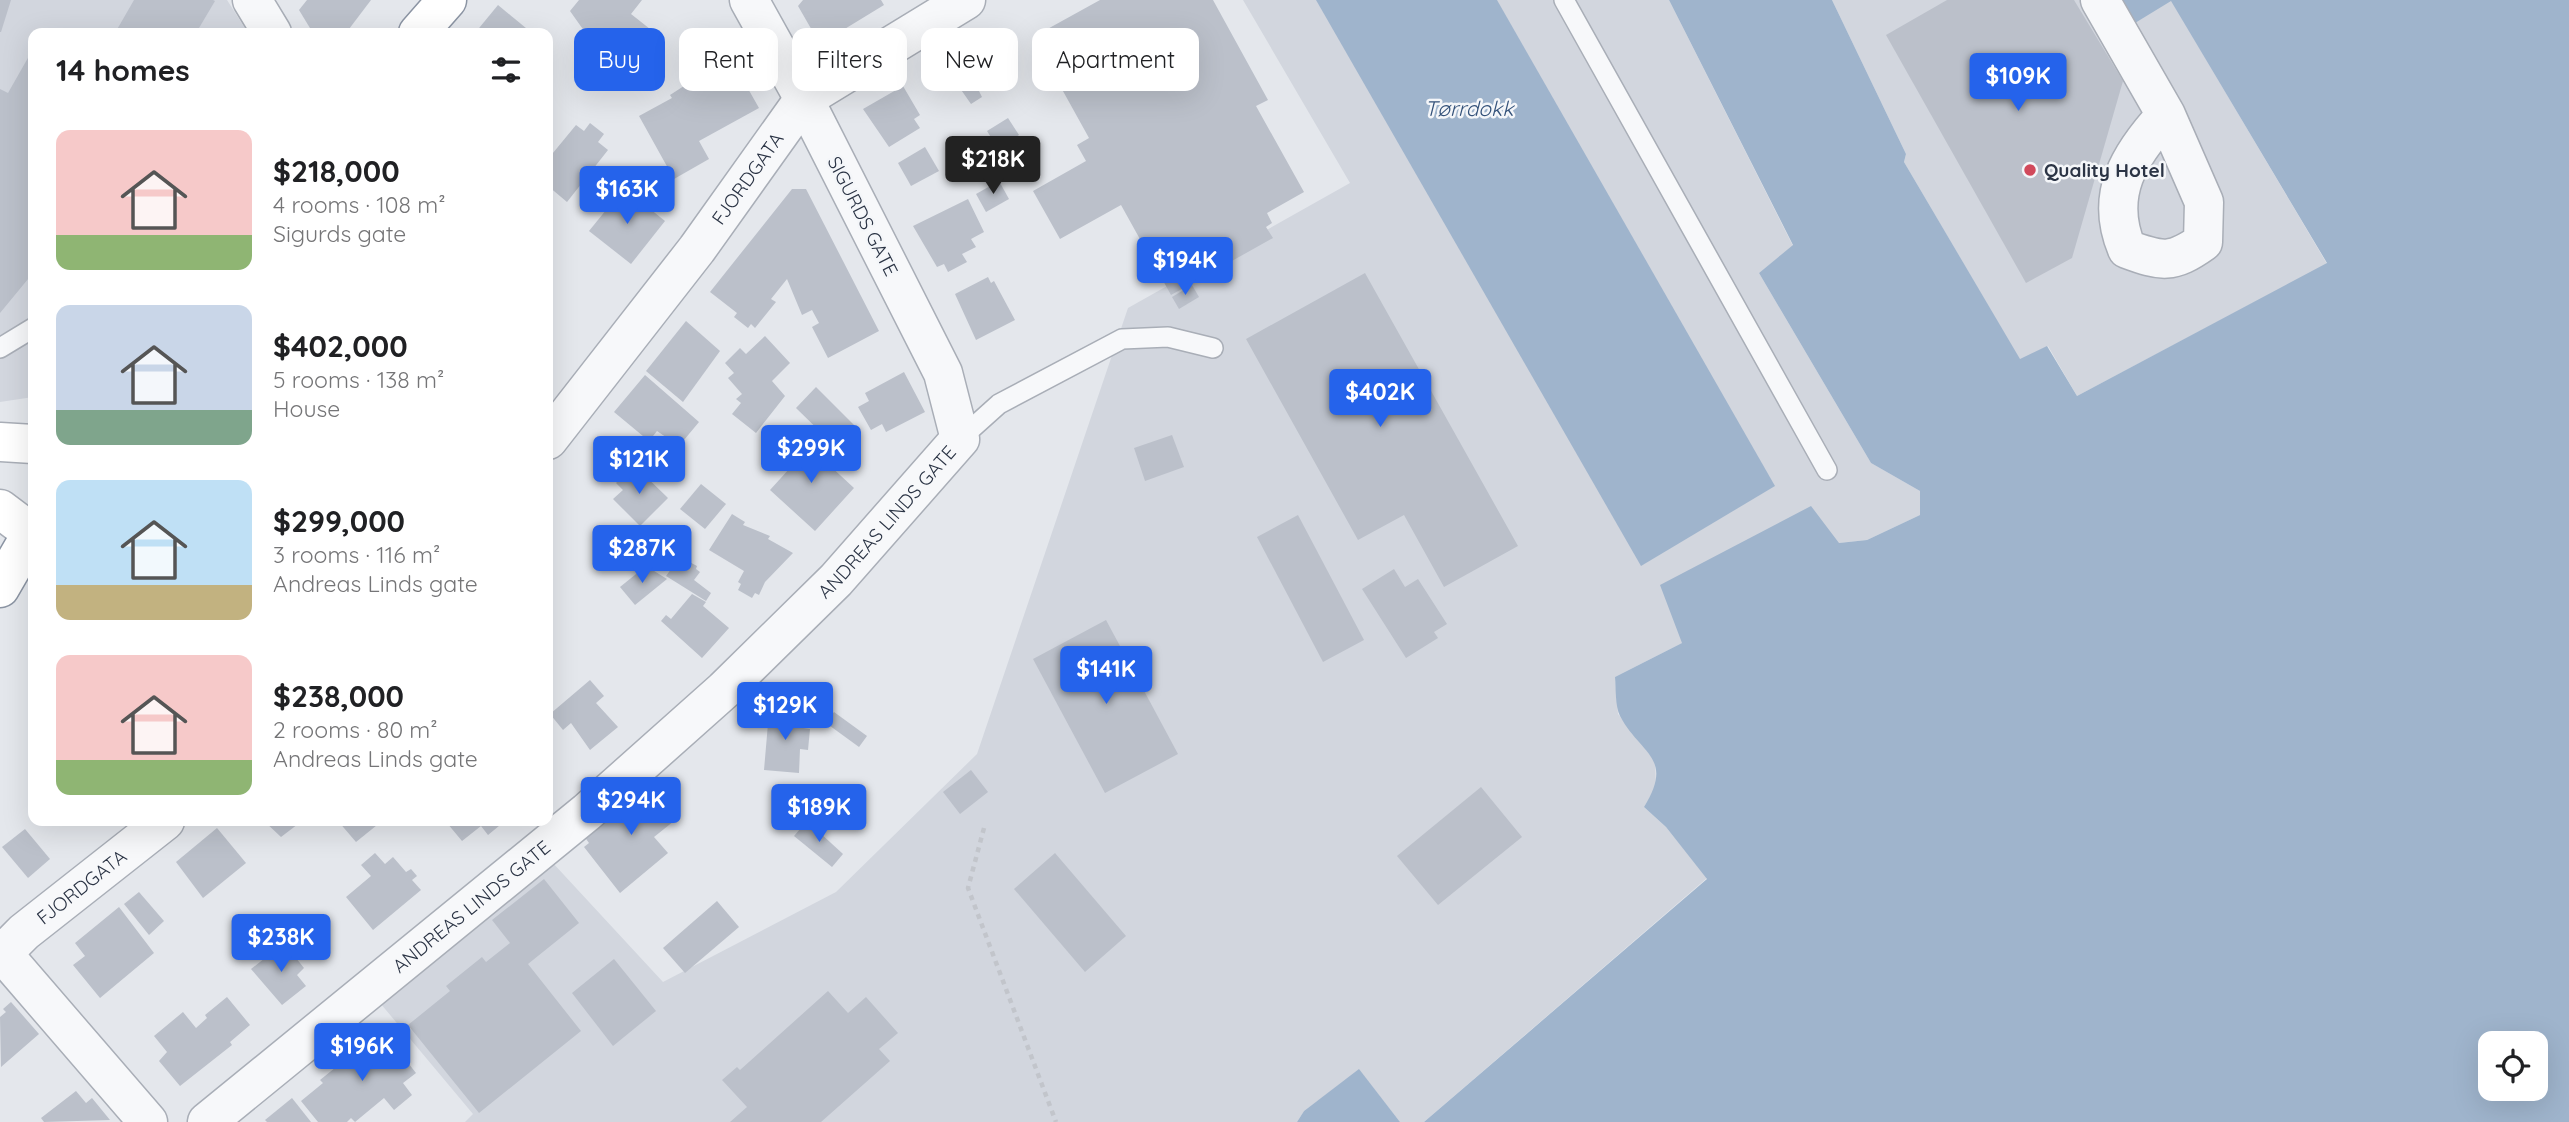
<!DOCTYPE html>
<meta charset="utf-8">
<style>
body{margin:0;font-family:Quicksand,sans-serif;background:#f6f6f6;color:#202124;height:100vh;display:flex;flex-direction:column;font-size:26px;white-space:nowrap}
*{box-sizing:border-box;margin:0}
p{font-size:23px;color:#757577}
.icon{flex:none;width:38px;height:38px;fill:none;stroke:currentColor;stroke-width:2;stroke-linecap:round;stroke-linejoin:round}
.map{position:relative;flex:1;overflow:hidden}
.panel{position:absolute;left:28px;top:28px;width:525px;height:798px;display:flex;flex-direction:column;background:#fff;border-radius:14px;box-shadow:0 7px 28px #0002}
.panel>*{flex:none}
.banner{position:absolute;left:574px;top:28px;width:665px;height:63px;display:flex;gap:14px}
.buttons{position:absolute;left:2478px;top:1031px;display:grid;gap:14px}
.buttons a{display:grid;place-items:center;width:70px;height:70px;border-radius:14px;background:#fff;box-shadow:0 7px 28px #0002;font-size:35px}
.price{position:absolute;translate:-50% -60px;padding:0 16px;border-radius:7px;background:#2563eb;color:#fff;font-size:23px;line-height:46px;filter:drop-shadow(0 2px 4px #0008)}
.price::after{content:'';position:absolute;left:50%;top:42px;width:21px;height:16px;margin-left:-10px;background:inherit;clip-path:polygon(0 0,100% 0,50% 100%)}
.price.on{background:#222;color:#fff}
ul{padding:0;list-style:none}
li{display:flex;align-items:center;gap:21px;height:175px;padding:0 28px}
li span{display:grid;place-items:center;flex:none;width:196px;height:140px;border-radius:14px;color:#555}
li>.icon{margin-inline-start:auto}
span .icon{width:84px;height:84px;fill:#fffc;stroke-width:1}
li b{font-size:30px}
h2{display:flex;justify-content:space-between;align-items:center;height:84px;padding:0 28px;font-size:30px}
.pill{padding:0 24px;border-radius:14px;background:#fff;box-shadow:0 7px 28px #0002;font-size:24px;line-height:63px}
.pill.on{background:#2563eb;color:#fff}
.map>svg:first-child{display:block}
</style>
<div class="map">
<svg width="2569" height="1122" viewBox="0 0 2569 1122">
<rect width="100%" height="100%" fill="#e4e7ec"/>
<g fill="#d2d6de">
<path d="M0,0h227l21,33h-215v364l-33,5z"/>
<path d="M1243,0h426l124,246 -34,27 112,190 49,28v24l-53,25 -28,3 -157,100 -67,34 3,37 37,47 1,26 -12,20 22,20 41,51 -283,244h-24l-41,-52 -55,41 -7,11h-832l8,-8 -113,-135 167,-144 136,147 173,-90 141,-138 151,-446 222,-125z"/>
<path d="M1832,0h339l156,264 -250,132 -29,-50 -28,14 -116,-198 2,-8z"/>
</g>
<g fill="#9fb4cc" fill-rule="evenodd">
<path d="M1316,0h181l278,486 -134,80z"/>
<path d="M1669,0h163l74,154 -2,8 116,197 27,-13 30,50 250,-133 -156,-262 -36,22 -14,-23h448v1122h-1145l283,-243 -41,-52 -22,-20c31,-50 -4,-53 -24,-91 -5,-10 -4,-27 -5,-39l67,-34 -22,-58 151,-79 28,37 28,-3 53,-25v-24l-49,-28 -112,-190 34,-28zM2490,1043h46v45h-46z"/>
<path d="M1359,1069l41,53h-103l7,-11z"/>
</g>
<g fill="#bbc0ca">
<path d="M0,0h11l-10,32h-1z"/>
<path d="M134,0h79l2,1 -19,32h-81z"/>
<path d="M307,0h64l-25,33h-33l-14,-23z"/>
<path d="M579,0h63l-11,14 19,15 -36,44 -44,-62z"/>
<path d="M803,0h78l3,5 -59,36 -7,-12 -5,3 -15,-26z"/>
<path d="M1100,0h113l55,100 -12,6 48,86 -37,21 5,10 -6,4 7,11 -102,57 -50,-90 -61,34 -27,-48 53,-30 -9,-16 12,-7 -56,-101z"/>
<path d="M1947,0h127l49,81 -51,177 -46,25 -140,-248z"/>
<path d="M498,5l34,28h-57z"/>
<path d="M981,40l22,37 -24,14 3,6 -11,7 -28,-40z"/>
<path d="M33,49v224l-33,40v-224l8,4z"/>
<path d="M715,66l8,14 15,-9 21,37 -60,33 10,18 -35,20 -35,-63 33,-18 -2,-3z"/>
<path d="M903,86l17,29 -6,4 6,9 -31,19 -26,-38z"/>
<path d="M1008,118l11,17 -3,2 3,5 -8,5 3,4 -10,7 -17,-27z"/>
<path d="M590,123l14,11 -6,8 10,8 -41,52 -19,-16v-27l28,-34 8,6z"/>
<path d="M925,147l14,24 -28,15 -13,-23z"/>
<path d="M999,181l10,18 -23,13 -10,-18z"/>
<path d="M624,188l41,33 -34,43 -42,-33z"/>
<path d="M792,189h14l73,142 -51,27 -16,-31 7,-4 -7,-13 -10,5 -15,-36 -16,20 5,3 -21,26 -4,-4 -3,4 -14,-11 3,-4 -27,-21z"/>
<path d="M968,199l16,33 -13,7 5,8 -14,7 5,8 -19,10 -4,-8 -7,3 -24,-41z"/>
<path d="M1365,273l153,273 -74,41 -40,-72 -46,25 -112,-201z"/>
<path d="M988,277l3,6 3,-2 21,39 -39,20 -21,-46z"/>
<path d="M1192,285l7,12 -20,12 -7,-12z"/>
<path d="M686,321l34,30 -37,51 -37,-31z"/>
<path d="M765,336l25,27 -18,18 13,15 -29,37 -24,-19 9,-11 -5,-4 6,-5 -14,-16 6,-5 -9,-10 15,-15 6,6z"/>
<path d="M904,372l21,40 -39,20 -4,-8 -11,6 -13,-23 11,-6 -4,-8z"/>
<path d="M645,375l54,47 -20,24 -22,-15 -8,10 -35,-29z"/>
<path d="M816,387l38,38 -20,20 -38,-37z"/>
<path d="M1172,435l12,32 -39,14 -11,-33z"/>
<path d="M794,442l11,9 4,-4 4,4 4,-4 13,13 -3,3 27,25 -39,43 -45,-41 20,-22 -11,-10z"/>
<path d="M634,465l34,33 -28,28 -27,-27 10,-9 -7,-7z"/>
<path d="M701,484l25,20 -21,25 -25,-20z"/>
<path d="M732,514l13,8 -2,3 27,11 -2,3 25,14 -28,29 -6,13 -4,-2 -3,5 -14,-8 3,-6 -3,-2 6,-11 -35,-21z"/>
<path d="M1298,515l66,125 -41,22 -66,-125z"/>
<path d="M680,557l17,9 -1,3 4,3 -6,8 17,13 -5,8 -40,-25z"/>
<path d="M646,566l21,13 -32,26 -15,-18z"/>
<path d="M1394,569l11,18 13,-8 29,45 -13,8 4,6 -32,20 -44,-69z"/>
<path d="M692,594l14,8 -3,4 26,22 -27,30 -41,-37 5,-6 5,4z"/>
<path d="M1106,620l72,134 -73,39 -72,-134z"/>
<path d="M590,680l14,16 -8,7 22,24 -28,23 -19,-27 -8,7 -13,-16z"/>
<path d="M769,712l35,3 -1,13 7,1 -2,21 -8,-1 -1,24 -35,-3z"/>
<path d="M834,712l33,24 -8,11 -33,-24z"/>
<path d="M971,770l17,22 -28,22 -17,-22z"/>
<path d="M650,782l29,35 -25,20 14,16 -48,40 -36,-46 5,-4 -5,-7z"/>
<path d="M1481,787l41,50 -84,68 -41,-49z"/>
<path d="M264,821h38l-21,16z"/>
<path d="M338,821h44l-26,21z"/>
<path d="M450,821h55l-17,14 -7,-9 -19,15 -15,-18z"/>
<path d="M807,821l36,33 -11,13 -38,-31z"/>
<path d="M217,828l29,35 -43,35 -27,-36z"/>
<path d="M25,829l25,30 -22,19 -26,-31z"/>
<path d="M375,853l10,11 8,-7 13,15 5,-3 6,7 -5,4 9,10 -48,40 -27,-33 25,-21 -10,-11z"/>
<path d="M1055,853l71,83 -41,36 -71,-83z"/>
<path d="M544,879l35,44 -51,41 53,67 -102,82 -71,-88 42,-34 -4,-5 36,-29 4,5 24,-19 -18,-23z"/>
<path d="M139,892l25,29 -15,14 -25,-31z"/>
<path d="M717,901l22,26 -54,46 -22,-25z"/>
<path d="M119,907l35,46 -54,45 -27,-33 12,-9 -10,-13z"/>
<path d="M284,943l20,25 -7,7 9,11 -24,19 -31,-36z"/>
<path d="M614,959l42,52 -43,35 -41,-53z"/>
<path d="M828,991l20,22 18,-16 32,36 -19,16 11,12 -69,61h-91l17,-15 -25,-27 15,-13 3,3z"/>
<path d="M227,997l23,28 -20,17 2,3 -52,41 -21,-25 8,-9 -13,-16 29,-24 13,16 11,-10 -2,-3z"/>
<path d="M11,1002l28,32 -38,33 -1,-50 6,-5 -3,-3z"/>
<path d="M382,1030l34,43 -13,10 9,12 -18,15 -10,-12 -29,24 -4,-4 -4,4h-29l-17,-21 22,-18 -3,-3z"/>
<path d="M76,1091l10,12 6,-5 18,22 -66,2 -3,-4z"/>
<path d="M292,1098l19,24h-44l-2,-2z"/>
</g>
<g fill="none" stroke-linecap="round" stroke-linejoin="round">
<defs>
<g id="lane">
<path d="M1564,0l263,470"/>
<path d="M0,348l33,-20"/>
<path d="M960,439l39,-35 123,-65 46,-2 45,11"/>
</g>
<g id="street">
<path d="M252,0l20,33"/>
<path d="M2100,0l66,115 38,87 -1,40c-31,22 -41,20 -76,7 -23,-54 2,-94 39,-134"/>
<path id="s1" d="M548,440l149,-191 107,-150 162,-99"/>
<path d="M3,954l145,168"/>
<path id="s2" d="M0,956l24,-24 141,-111"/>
<path id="s3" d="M207,1122l380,-310 137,-122 112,-110 124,-141 -17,-66 -139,-274 -55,-99"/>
</g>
<g id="secondary">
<path d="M0,442l33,2"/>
<path d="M0,509l32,24"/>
</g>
<g id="highway">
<path d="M418,33l29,-33"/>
<path d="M0,588l33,-57"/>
</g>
</defs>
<use href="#lane" stroke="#a9aeb7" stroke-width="22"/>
<use href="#street" stroke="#a9aeb7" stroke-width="41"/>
<use href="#secondary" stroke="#a9aeb7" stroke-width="41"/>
<use href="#highway" stroke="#8b94a3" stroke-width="41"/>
<path stroke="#c2c5cb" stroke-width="4.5" stroke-dasharray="5 5" stroke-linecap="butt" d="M984,828l-16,60 88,234"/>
<use href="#lane" stroke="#f7f8fa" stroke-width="19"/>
<use href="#street" stroke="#f7f8fa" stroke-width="38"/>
<use href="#secondary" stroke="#fff" stroke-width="38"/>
<use href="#highway" stroke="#fff" stroke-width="38"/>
</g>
<circle fill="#d1495b" stroke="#f4f6f9" stroke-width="2.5" cx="2030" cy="170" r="7"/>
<g text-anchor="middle" stroke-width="5" stroke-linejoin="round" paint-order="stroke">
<g font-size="19" font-weight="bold" fill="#2b3445" stroke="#f4f6f9" text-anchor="start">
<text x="2044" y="177">Quality Hotel</text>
</g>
<g font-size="19" fill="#2b3445" stroke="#f4f6f9">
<text dy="7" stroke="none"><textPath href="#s1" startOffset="329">FJORDGATA</textPath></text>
<text transform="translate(863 216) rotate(63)" y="7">SIGURDS GATE</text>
<text dy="7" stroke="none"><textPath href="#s3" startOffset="908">ANDREAS LINDS GATE</textPath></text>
<text dy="7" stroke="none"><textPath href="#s2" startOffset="107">FJORDGATA</textPath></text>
<text dy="7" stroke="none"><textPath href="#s3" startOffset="341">ANDREAS LINDS GATE</textPath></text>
</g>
<g font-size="21" font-style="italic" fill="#34527a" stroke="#f4f6f9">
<text x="1469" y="116">Tørrdokk</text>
</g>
</g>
</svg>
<div class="buttons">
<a><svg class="icon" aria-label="locate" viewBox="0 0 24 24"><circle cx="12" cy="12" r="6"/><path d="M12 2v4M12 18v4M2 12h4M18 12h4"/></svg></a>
</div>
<b class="price" style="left:2018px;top:113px">$109K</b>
<b class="price on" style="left:993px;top:196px">$218K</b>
<b class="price" style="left:627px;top:226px">$163K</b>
<b class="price" style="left:1185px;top:297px">$194K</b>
<b class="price" style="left:1380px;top:429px">$402K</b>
<b class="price" style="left:811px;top:485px">$299K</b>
<b class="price" style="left:639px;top:496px">$121K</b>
<b class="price" style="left:642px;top:585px">$287K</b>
<b class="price" style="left:1106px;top:706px">$141K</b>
<b class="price" style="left:785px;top:742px">$129K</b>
<b class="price" style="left:631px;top:837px">$294K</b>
<b class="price" style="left:819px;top:844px">$189K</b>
<b class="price" style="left:281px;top:974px">$238K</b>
<b class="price" style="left:362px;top:1083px">$196K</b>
<div class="banner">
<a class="pill on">Buy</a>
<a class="pill">Rent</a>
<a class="pill">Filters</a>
<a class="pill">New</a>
<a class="pill">Apartment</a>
</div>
<section class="panel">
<h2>14 homes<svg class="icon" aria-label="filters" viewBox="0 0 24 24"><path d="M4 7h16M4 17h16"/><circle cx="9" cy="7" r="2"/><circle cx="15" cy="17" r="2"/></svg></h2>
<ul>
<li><span style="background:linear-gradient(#f6c9c9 75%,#8fb573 0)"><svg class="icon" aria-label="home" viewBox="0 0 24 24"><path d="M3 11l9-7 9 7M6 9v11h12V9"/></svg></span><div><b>$218,000</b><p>4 rooms · 108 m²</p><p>Sigurds gate</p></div></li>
<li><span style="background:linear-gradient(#c9d6e8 75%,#7fa58c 0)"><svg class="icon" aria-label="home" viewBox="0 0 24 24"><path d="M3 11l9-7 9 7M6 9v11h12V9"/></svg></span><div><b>$402,000</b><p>5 rooms · 138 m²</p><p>House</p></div></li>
<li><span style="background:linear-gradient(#bfe0f5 75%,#c2b280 0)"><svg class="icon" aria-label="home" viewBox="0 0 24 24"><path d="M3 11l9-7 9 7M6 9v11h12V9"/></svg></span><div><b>$299,000</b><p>3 rooms · 116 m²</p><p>Andreas Linds gate</p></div></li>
<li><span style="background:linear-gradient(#f6c9c9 75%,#8fb573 0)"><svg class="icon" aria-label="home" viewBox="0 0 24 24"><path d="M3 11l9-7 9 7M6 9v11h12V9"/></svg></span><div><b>$238,000</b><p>2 rooms · 80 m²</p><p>Andreas Linds gate</p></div></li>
</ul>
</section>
</div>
